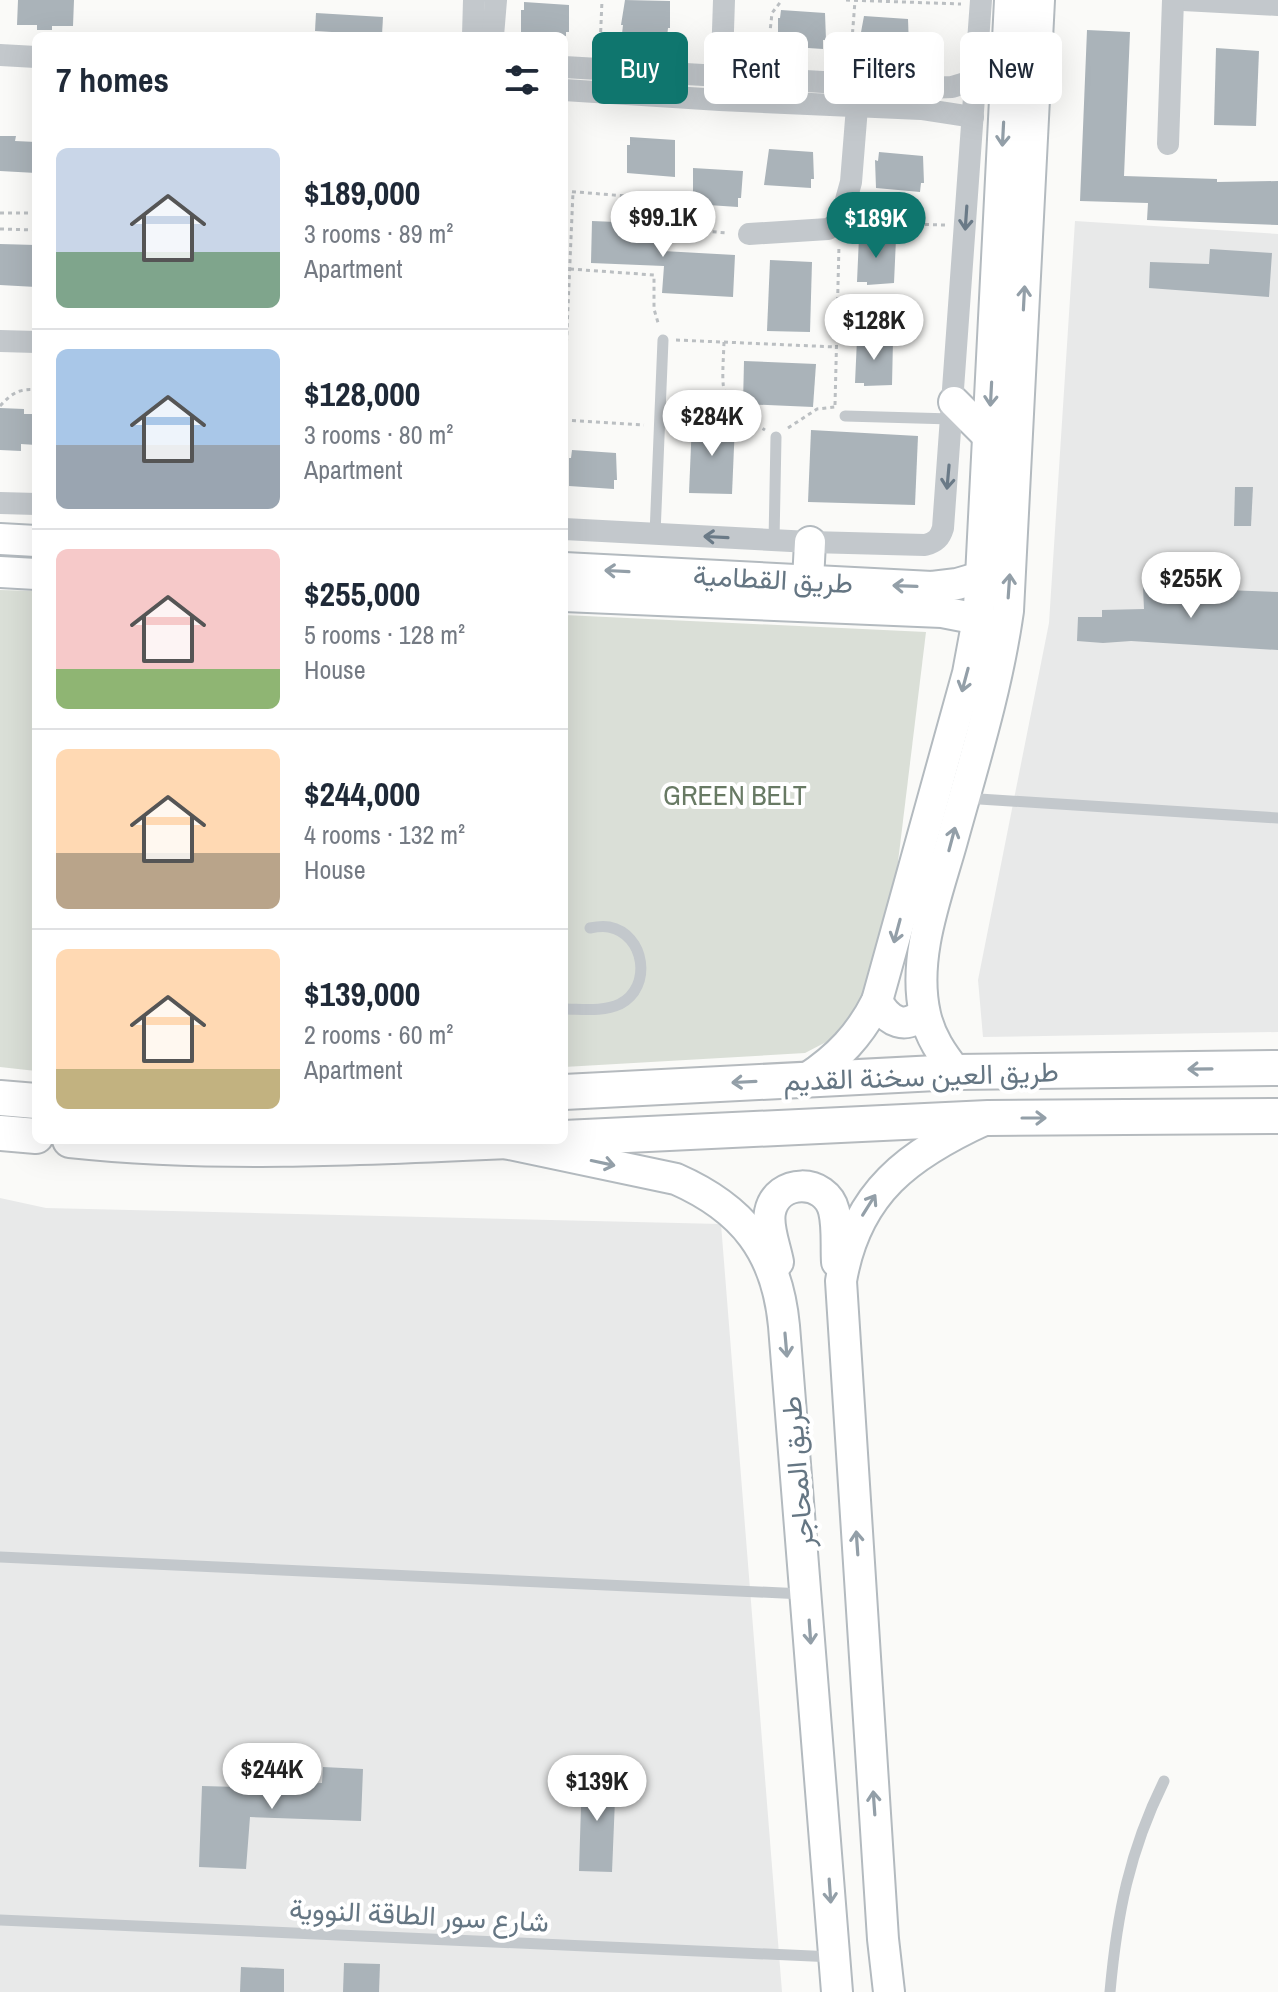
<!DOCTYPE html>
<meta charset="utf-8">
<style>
body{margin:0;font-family:"Archivo Narrow",Vazirmatn,sans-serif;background:#f6f6f7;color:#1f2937;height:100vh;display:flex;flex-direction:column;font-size:30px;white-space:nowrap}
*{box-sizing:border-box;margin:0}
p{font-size:26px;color:#747a83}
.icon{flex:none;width:44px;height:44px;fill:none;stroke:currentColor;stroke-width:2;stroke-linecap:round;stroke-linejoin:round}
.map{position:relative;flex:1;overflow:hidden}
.drawer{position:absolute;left:32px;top:32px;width:536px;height:1112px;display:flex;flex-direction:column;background:#fff;border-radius:12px;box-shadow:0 8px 32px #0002}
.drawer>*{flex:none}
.banner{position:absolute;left:592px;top:32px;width:566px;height:72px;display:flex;gap:16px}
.price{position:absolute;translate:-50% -68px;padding:0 18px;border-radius:28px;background:#fff;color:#222;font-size:26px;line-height:52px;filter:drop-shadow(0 2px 4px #0008)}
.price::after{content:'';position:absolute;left:50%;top:48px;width:24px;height:18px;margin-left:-12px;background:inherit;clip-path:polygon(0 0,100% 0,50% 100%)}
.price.active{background:#0f766e;color:#fff}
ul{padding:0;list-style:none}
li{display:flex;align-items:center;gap:24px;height:200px;padding:0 24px}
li+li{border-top:2px solid #e0e1e3}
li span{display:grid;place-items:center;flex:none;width:224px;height:160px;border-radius:12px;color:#555}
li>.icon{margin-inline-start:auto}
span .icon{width:96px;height:96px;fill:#fffc;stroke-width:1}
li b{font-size:34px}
h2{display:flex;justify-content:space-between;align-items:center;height:96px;padding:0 24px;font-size:34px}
.chip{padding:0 28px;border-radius:12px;background:#fff;box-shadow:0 8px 32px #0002;font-size:28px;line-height:72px}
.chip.active{background:#0f766e;color:#fff}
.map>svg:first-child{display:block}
</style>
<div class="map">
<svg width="1278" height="1992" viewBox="0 0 1278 1992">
<rect width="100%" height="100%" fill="#fafaf8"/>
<g fill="#e8e9e9">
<path d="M1075,221l203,13v798l-295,5 -5,-57 71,-357z"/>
<path d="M0,1198l46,10 675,16 61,768h-782z"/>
</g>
<g fill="#dadfd7">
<path d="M0,590l36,1v480l-36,-4z"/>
<path d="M564,615l362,17 -39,320 -18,39 -20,28 -19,21 -25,13 -241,14z"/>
</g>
<g fill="#aab3b9">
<path d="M18,0h56l-1,26h-21v4h-15v-5h-20z"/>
<path d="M625,0l45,1v27h-2l-1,9 -45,-3 1,-9h-2z"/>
<path d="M524,2l45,3v27h-3v4h-45v-26h3z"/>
<path d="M781,10l44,3 1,27h-3v9l-45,-3v-28h2z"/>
<path d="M316,13l67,4 -1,18 -67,-4z"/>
<path d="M864,16l44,3 1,28h-3v9l-45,-4 1,-9h-3z"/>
<path d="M1087,30l43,2 -6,144 93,3v3l61,-1v44l-131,-5 1,-17 -68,-2z"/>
<path d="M1216,48l43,3 -3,75 -42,-1z"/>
<path d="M0,136h16l-1,5 21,1v31l-36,-2z"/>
<path d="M630,137l45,3v37l-48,-4v-28h3z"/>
<path d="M769,149l44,3 1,27h-3v9l-47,-3z"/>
<path d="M879,152l44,4 1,27h-3l-1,9 -44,-4 -1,-28 3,1z"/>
<path d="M693,168l50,3 -2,27h-3v9l-45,-3z"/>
<path d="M592,221l72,3 -1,27 72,4 -2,42 -71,-4 2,-27 -73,-3z"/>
<path d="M868,235l28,4 -2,44 -27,2v-3h-10l2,-45h9z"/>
<path d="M0,244l36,1v42l-36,-2z"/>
<path d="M1210,249l62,4 -3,44 -120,-9 1,-26 59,2z"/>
<path d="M770,260l42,2 -2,70 -43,-1z"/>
<path d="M866,337l27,3 -1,45 -28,1v-3h-9l2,-44h9z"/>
<path d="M744,361l72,3 -3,43 -70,-3z"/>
<path d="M0,408l24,1v5h12v31l-15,-1v7l-21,-1z"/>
<path d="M692,422l43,2 -3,70 -43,-1z"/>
<path d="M811,430l107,6 -3,69 -107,-3z"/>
<path d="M572,450l44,3 1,27h-3v9l-45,-3v-28h2z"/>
<path d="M1235,487h18l-2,39h-17z"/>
<path d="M1143,587l135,5v58l-147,-9 -28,2 -26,-2 1,-24h24v-7l42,-1z"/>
<path d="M323,1767l40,2 -2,52 -111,-4 -4,52 -47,-2 3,-81 70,2v-7l50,2z"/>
<path d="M582,1774l34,1 -4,97 -33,-1z"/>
<path d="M344,1963l36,1 -1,28h-36z"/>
<path d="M241,1967l43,2v23h-44z"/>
</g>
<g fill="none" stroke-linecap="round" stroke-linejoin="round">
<defs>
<g id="secondary">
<path d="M954,402l34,34"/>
<path d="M0,539l36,2"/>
<path d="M564,568l368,19 25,-3 24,-7"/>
<path d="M0,572l36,2"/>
<path d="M808,581l2,-39"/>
<path d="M564,596l378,16 36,7"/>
<path d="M877,1001c11,21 29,30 47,11"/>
<path d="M956,1072c-14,-18 -26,-35 -31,-58 -13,-57 12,-119 27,-173 21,-76 45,-152 56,-230l31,-611"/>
<path d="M806,1079c32,-21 54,-44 71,-78l91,-328 10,-54 3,-42 29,-577"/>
<path d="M505,1143l171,36c68,30 101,73 108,147l53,666"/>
<path d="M778,1262c-3,-16 -11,-35 -8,-50 7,-34 56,-34 64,-1 4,16 2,35 3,51"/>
<path d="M889,1992l-6,-53 -42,-658c15,-89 68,-127 145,-162"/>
</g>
<g id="primary">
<path d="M564,1092l392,-20 322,-4"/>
<path d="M0,1098l36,3"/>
<path d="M0,1133l36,3"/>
<path d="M564,1138l424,-20 290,-2"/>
<path d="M70,1140c153,16 307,7 460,0"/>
</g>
</defs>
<use href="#secondary" stroke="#b3babf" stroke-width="34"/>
<use href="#primary" stroke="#b5babe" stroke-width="38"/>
<g stroke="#bbbfc2" stroke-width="3" stroke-dasharray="4 4" stroke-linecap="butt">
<path d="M846,0l115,4"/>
<path d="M600,48l2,-48"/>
<path d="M767,60l5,-47 10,-13"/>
<path d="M850,65l5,-64"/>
<path d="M564,191l111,9 7,6 5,19 5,5 36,3"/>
<path d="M0,213h36"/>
<path d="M861,223l85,2"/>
<path d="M0,229l36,1"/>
<path d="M570,269l84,6v34l5,17"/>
<path d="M676,340l160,7"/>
<path d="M724,342c-2,56 -7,57 41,88"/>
<path d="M564,399l9,-207"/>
<path d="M835,405l4,-160"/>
<path d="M0,406c11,-12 19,-18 36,-16"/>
<path d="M564,420l80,5"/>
<path d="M788,428l29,-19 18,-2"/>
</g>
<g stroke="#c3c8cc" stroke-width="11">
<path d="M845,416l107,3"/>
<path d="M655,534l8,-194"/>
<path d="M774,541l2,-104"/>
<path d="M964,798l314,20"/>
<path d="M564,1009c18,0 39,3 56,-5 33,-17 25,-70 -11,-77 -6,-1 -14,0 -19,1"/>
<path d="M0,1557l803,37"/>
<path d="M0,1920l834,37"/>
<path d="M1110,1992c7,-78 19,-140 54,-211"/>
</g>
<g stroke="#c3c8cc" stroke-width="22">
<path d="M1183,0l95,5"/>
<path d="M473,36l1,-36"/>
<path d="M493,36l3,-36"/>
<path d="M0,55l36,2"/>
<path d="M564,67l363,21 25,-1 23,-7"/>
<path d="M564,90l156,10 201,9 52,8"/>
<path d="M721,91l3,-91"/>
<path d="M1168,144l5,-144"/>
<path d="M749,234l79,-5 12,-7 11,-40 6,-75"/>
<path d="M0,341l36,1"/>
<path d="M0,503l36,1"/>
<path d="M564,529l246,13 115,3c11,-3 15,-7 18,-17l38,-528"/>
</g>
<use href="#secondary" stroke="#fff" stroke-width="30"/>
<use href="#primary" stroke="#fff" stroke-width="34"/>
</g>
<defs><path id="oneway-shaft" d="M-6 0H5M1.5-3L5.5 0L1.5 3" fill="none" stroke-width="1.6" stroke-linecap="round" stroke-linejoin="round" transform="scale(2)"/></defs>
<g stroke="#939fa8">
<use href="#oneway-shaft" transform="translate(1003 134) rotate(93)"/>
<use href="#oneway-shaft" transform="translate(1024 298) rotate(-87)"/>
<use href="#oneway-shaft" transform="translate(991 394) rotate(93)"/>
<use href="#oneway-shaft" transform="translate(617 571) rotate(-177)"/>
<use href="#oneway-shaft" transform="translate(905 586) rotate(-178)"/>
<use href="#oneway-shaft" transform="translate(1009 586) rotate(-86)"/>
<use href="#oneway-shaft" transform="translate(965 680) rotate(105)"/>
<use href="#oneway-shaft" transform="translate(952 839) rotate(-75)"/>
<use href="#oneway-shaft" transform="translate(897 931) rotate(105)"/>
<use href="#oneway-shaft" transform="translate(1200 1069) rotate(179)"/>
<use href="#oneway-shaft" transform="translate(744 1082) rotate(177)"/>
<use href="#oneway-shaft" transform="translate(1034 1118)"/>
<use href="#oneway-shaft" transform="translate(603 1163) rotate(12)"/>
<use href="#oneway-shaft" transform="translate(869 1205) rotate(-58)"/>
<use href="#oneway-shaft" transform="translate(786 1345) rotate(85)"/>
<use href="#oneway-shaft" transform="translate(857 1543) rotate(-94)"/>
<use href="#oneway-shaft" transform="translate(810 1632) rotate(86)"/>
<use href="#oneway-shaft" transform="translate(874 1803) rotate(-94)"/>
<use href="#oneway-shaft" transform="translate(830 1891) rotate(86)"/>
</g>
<g stroke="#6a7a87">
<use href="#oneway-shaft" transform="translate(966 218) rotate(94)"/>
<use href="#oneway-shaft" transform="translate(948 477) rotate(95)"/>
<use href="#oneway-shaft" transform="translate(716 537) rotate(-177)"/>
</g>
<g text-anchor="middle" stroke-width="8" stroke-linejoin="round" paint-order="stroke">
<g font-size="28" fill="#657683" stroke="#fff">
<text transform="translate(773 579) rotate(3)" y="10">طريق القطامية</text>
<text transform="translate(921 1076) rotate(-2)" y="10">طريق العين سخنة القديم</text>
<text transform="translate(797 1472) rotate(-95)" y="10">طريق المحاجر</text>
<text transform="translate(419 1915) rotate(3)" y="10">شارع سور الطاقة النووية</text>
</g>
<g font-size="28" fill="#687a64" stroke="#fff">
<text x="735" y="805">GREEN BELT</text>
</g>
</g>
</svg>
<b class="price" style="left:663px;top:259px">$99.1K</b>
<b class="price active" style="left:876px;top:260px">$189K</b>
<b class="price" style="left:874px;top:362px">$128K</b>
<b class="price" style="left:712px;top:458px">$284K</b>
<b class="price" style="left:1191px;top:620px">$255K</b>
<b class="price" style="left:272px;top:1811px">$244K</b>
<b class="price" style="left:597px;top:1823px">$139K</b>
<div class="banner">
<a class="chip active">Buy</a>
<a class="chip">Rent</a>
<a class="chip">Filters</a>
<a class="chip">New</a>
</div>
<section class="drawer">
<h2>7 homes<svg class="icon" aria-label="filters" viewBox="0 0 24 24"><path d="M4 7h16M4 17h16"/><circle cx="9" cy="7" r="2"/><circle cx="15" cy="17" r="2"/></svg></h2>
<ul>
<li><span style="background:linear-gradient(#c9d6e8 65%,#7fa58c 0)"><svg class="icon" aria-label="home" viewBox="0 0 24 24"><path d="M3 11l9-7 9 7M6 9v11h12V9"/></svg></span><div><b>$189,000</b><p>3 rooms · 89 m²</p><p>Apartment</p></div></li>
<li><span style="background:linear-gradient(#a9c7e8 60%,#9aa5b1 0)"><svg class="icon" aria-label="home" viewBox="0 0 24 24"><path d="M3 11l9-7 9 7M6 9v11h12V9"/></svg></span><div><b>$128,000</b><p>3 rooms · 80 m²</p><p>Apartment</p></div></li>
<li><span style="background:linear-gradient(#f6c9c9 75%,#8fb573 0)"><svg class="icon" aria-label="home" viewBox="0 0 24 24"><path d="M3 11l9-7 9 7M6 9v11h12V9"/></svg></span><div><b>$255,000</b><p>5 rooms · 128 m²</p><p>House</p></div></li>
<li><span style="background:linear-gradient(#ffd9b3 65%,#b9a48a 0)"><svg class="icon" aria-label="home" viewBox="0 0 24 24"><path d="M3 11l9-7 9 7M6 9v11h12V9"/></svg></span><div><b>$244,000</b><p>4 rooms · 132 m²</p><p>House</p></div></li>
<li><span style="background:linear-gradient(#ffd9b3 75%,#c2b280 0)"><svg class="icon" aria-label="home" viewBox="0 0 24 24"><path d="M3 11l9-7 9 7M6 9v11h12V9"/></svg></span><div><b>$139,000</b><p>2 rooms · 60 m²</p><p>Apartment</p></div></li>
</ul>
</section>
</div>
